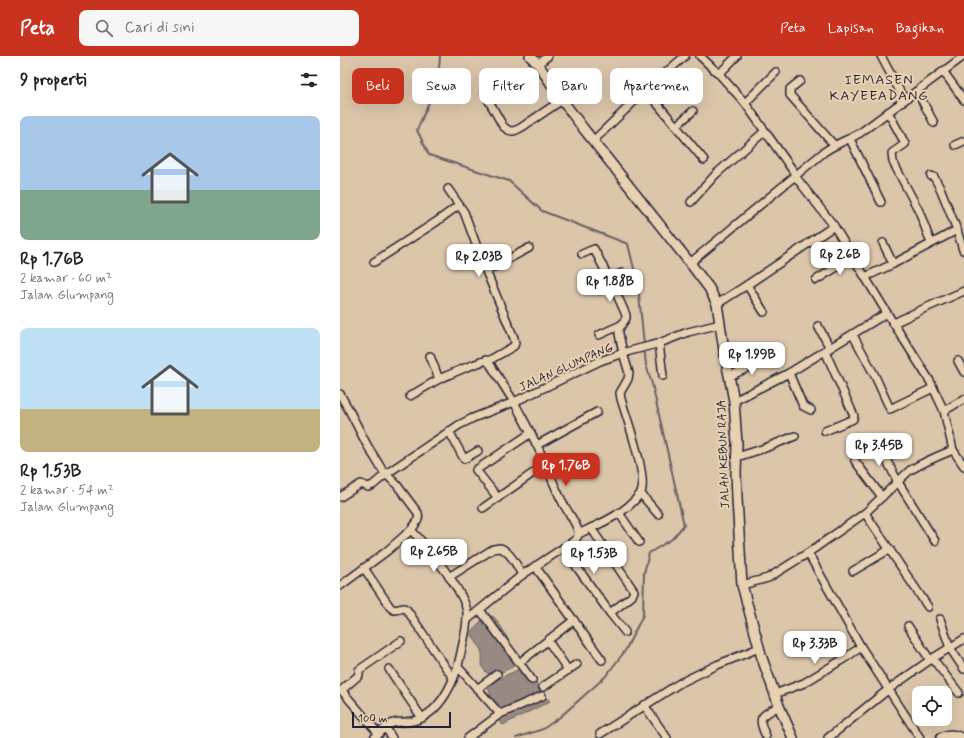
<!DOCTYPE html>
<html lang="id">
<meta charset="utf-8">
<style>
body{margin:0;font-family:Mynerve,sans-serif;background:#f6f6f6;color:#222;height:100vh;display:flex;flex-direction:column;font-size:15px;white-space:nowrap}
*{box-sizing:border-box;margin:0}
p{font-size:13px;color:#767676}
.icon{flex:none;width:22px;height:22px;fill:none;stroke:currentColor;stroke-width:2;stroke-linecap:round;stroke-linejoin:round}
.map{position:relative;flex:1;overflow:hidden}
.side{display:flex;flex-direction:column;background:#fff;width:340px}
.side>*{flex:none}
.banner{position:absolute;left:12px;top:12px;width:380px;height:36px;display:flex;gap:8px}
.buttons{position:absolute;left:572px;top:630px;display:grid;gap:8px}
.buttons a{display:grid;place-items:center;width:40px;height:40px;border-radius:8px;background:#fff;box-shadow:0 4px 16px #0002;font-size:20px}
.scale{position:absolute;left:12px;bottom:10px;width:99px;box-sizing:border-box;padding-left:4px;border:2px solid #22223b;border-top:0;font-size:11px;line-height:14px;white-space:nowrap;color:#22223b;-webkit-text-stroke:3px #e8d1b1;paint-order:stroke}
.price{position:absolute;translate:-50% -34px;padding:0 9px;border-radius:8px;background:#fff;color:#222;font-size:13px;line-height:26px;filter:drop-shadow(0 1px 2px #0008)}
.price::after{content:'';position:absolute;left:50%;top:24px;width:12px;height:9px;margin-left:-6px;background:inherit;clip-path:polygon(0 0,100% 0,50% 100%)}
.price.selected{background:#c8321e;color:#fff}
ul{padding:0;list-style:none}
li{display:grid;align-content:center;gap:8px;height:212px;padding:0 20px}
li span{display:grid;place-items:center;height:124px;border-radius:8px;color:#555}
li>.icon{margin-inline-start:auto}
span .icon{width:72px;height:72px;fill:#fffc;stroke-width:1}
li b{font-size:17px}
h2{display:flex;justify-content:space-between;align-items:center;height:48px;padding:0 20px;font-size:17px}
.chip{padding:0 14px;border-radius:8px;background:#fff;box-shadow:0 4px 16px #0002;font-size:14px;line-height:36px}
.chip.selected{background:#c8321e;color:#fff}
header{display:flex;align-items:center;gap:24px;box-sizing:border-box;height:56px;padding:0 20px;background:#c8321e;color:#fff}
header strong{font-size:19px}
nav{display:flex;gap:22px;margin-inline-start:auto;font-size:14px}
.search{width:280px;height:36px;background:#f6f6f6;display:flex;align-items:center;gap:10px;box-sizing:border-box;padding:0 14px;border-radius:8px;color:#767676;font-size:15px}
main{display:flex;flex:1;min-height:0}
.map>svg:first-child{display:block}
</style>
<header>
<strong>Peta</strong>
<div class="search"><svg class="icon" aria-label="search" viewBox="0 0 24 24"><circle cx="10" cy="10" r="6"/><path d="M15 15l6 6"/></svg>Cari di sini</div>
<nav><a>Peta</a><a>Lapisan</a><a>Bagikan</a></nav>
</header>
<main>
<section class="side">
<h2>9 properti<svg class="icon" aria-label="filters" viewBox="0 0 24 24"><path d="M4 7h16M4 17h16"/><circle cx="9" cy="7" r="2"/><circle cx="15" cy="17" r="2"/></svg></h2>
<ul>
<li><span style="background:linear-gradient(#a9c7e8 60%,#7fa58c 0)"><svg class="icon" aria-label="home" viewBox="0 0 24 24"><path d="M3 11l9-7 9 7M6 9v11h12V9"/></svg></span><div><b>Rp 1.76B</b><p>2 kamar · 60 m²</p><p>Jalan Glumpang</p></div></li>
<li><span style="background:linear-gradient(#bfe0f5 65%,#c2b280 0)"><svg class="icon" aria-label="home" viewBox="0 0 24 24"><path d="M3 11l9-7 9 7M6 9v11h12V9"/></svg></span><div><b>Rp 1.53B</b><p>2 kamar · 54 m²</p><p>Jalan Glumpang</p></div></li>
</ul>
</section>
<div class="map">
<svg width="624" height="682" viewBox="0 0 624 682">
<rect width="100%" height="100%" fill="#dcc6aa"/>
<filter id="ink" filterUnits="userSpaceOnUse"><feTurbulence type="fractalNoise" baseFrequency=".025" numOctaves="2"/><feDisplacementMap in="SourceGraphic" scale="8" xChannelSelector="R" yChannelSelector="G"/><feConvolveMatrix kernelMatrix="1 2 1 2 8 2 1 2 1" color-interpolation-filters="sRGB"/></filter>
<g filter="url(#ink)">
<g fill="#988982" stroke="#696066">
<path d="M148,559l6,2 8,11 18,35 -26,13c-18,-6 -9,-14 -13,-26 -3,-6 -7,-11 -10,-17l8,-10z"/>
<path d="M184,611l26,34 -47,24 -3,-3 -13,-38z"/>
</g>
<g fill="none" stroke-linecap="round" stroke-linejoin="round">
<path stroke="#696066" stroke-width="2" d="M100,0l-2,25 -21,49 12,25 80,26 33,30 86,33 10,41 8,80 6,19 32,141 -12,14 -23,14 -5,20 -1,42 -18,36 -20,26 -45,40 -17,12 -27,9"/>
<defs>
<g id="minor">
<path d="M345,0l-39,34 58,70"/>
<path d="M360,0l19,18 26,29 51,72"/>
<path d="M541,0l23,43"/>
<path d="M198,8l10,-8"/>
<path d="M603,15l21,29"/>
<path d="M379,18l18,-18"/>
<path d="M460,25l-10,8v6l44,50"/>
<path d="M577,35l17,32"/>
<path d="M145,38l18,32c7,7 11,6 19,1l40,-27"/>
<path d="M405,47l31,-31"/>
<path d="M548,56l13,24 4,8 -13,9 1,9 26,49 12,32"/>
<path d="M336,70l17,-15"/>
<path d="M510,83l31,63"/>
<path d="M253,85l53,-51"/>
<path d="M615,89l9,-4"/>
<path d="M108,133l16,23 22,59 28,67 1,5 -1,3 -26,15"/>
<path d="M351,146l25,-28 49,-43"/>
<path d="M617,174l6,20"/>
<path d="M543,187l10,21"/>
<path d="M34,206l62,-40 23,-17"/>
<path d="M350,207l134,-111c11,-8 24,-12 36,-19l104,-77"/>
<path d="M146,215l43,-23"/>
<path d="M525,221l28,-13 64,-34 -16,-40 -7,-13 -3,-1"/>
<path d="M269,223l13,-6"/>
<path d="M476,224l37,-23"/>
<path d="M407,229l17,27"/>
<path d="M260,234l12,-6"/>
<path d="M377,248l30,-19 87,-59"/>
<path d="M554,267l27,-13 43,-19"/>
<path d="M478,270l12,22"/>
<path d="M259,279l22,-10"/>
<path d="M513,279l22,41 15,33 43,-21"/>
<path d="M319,287l4,33"/>
<path d="M485,295l29,65 -1,3 -2,1 -26,11"/>
<path d="M618,305l6,11"/>
<path d="M449,317l14,33 8,4"/>
<path d="M390,320l37,-17"/>
<path d="M0,338l9,16 18,35 16,26 14,14 21,28c2,7 -3,12 -7,17 15,15 54,62 56,82 1,15 -4,30 -7,45 -4,19 -13,40 -27,53 -10,8 -15,11 -28,12 -4,0 -8,0 -12,1 -7,3 -13,10 -19,15"/>
<path d="M70,340l29,-17"/>
<path d="M394,345l55,-28 98,-60"/>
<path d="M604,355l20,-12"/>
<path d="M109,375l15,28 14,-8"/>
<path d="M537,386l21,40 37,59"/>
<path d="M197,389l60,-33"/>
<path d="M613,394l11,16"/>
<path d="M397,401l28,-9 30,-12"/>
<path d="M515,405l27,36"/>
<path d="M301,438l17,20"/>
<path d="M0,441l21,-13 7,3 5,-2 13,-11 73,-49 14,-7 41,-16 -24,-38 -4,-4 -19,7 -28,12 -9,-23"/>
<path d="M158,442l-22,-28 55,-37"/>
<path d="M143,452l63,-44"/>
<path d="M279,457l20,29"/>
<path d="M525,457l63,94"/>
<path d="M251,472l43,63 -2,5 -22,17 15,19"/>
<path d="M238,478c22,-10 47,-20 62,-40 10,-12 -14,-78 -19,-95l-1,-6 8,-14 1,-6 -6,-20 -4,-19v-5l7,-11v-3l-12,-27 -20,-39 -12,5"/>
<path d="M223,492l47,65"/>
<path d="M468,497l53,94 59,91"/>
<path d="M195,510l67,94"/>
<path d="M24,512l26,39 4,3 10,-2 3,2 46,68"/>
<path d="M513,515l37,-22"/>
<path d="M109,521l44,-28c1,0 5,-1 7,-1 9,2 18,19 22,27"/>
<path d="M402,529l26,-7 40,-25 57,-40 44,-42c14,-9 29,-15 44,-21l-9,-39 -14,-30 -43,-68 -53,-87 -39,-50"/>
<path d="M0,530l47,-35 24,-21"/>
<path d="M140,554l52,70"/>
<path d="M600,563l10,29 14,21"/>
<path d="M127,564l55,-45 52,-34c3,-3 5,-5 4,-10 -2,-9 -12,-21 -16,-30 -8,-15 -14,-32 -21,-47 -8,-18 -18,-35 -27,-52l86,-41 26,-9 31,-8 31,-12 32,-8"/>
<path d="M568,570l22,34"/>
<path d="M208,585l20,29 9,-6"/>
<path d="M184,603l50,-39"/>
<path d="M593,603l26,34"/>
<path d="M118,611l42,47"/>
<path d="M49,613l33,49"/>
<path d="M203,631l25,-17"/>
<path d="M137,633l20,-15"/>
<path d="M435,638l29,-11 41,-25 16,-11"/>
<path d="M304,649l23,33"/>
<path d="M46,672l6,10"/>
<path d="M39,678l-37,-43 1,-2 16,-14v-5l42,-29"/>
<path d="M260,678l80,-51 37,-18 42,-17"/>
<path d="M426,680c-10,-20 -4,-20 13,-30"/>
<path d="M128,682l32,-24 42,-18"/>
<path d="M488,682l61,-49 41,-29 34,-21"/>
</g>
<g id="tertiary">
<path d="M190,0l8,8 24,36 21,28 107,135 19,25 8,16 7,46 10,51 3,43 -1,28 1,26 5,87 20,73 17,48 14,32"/>
<path d="M601,682c7,-4 13,-4 20,0"/>
</g>
</defs>
<use href="#minor" stroke="#22223b" stroke-width="10"/>
<use href="#tertiary" stroke="#22223b" stroke-width="12"/>
<use href="#minor" stroke="#e8d1b1" stroke-width="7"/>
<use href="#tertiary" stroke="#e8d1b1" stroke-width="9"/>
</g>
</g>
<g text-anchor="middle" stroke-width="4" stroke-linejoin="round" paint-order="stroke">
<g font-size="12" fill="#22223b" stroke="#e8d1b1">
<text transform="translate(226 311) rotate(-24)" y="4">JALAN GLUMPANG</text>
<text transform="translate(383 398) rotate(-92)" y="4">JALAN KEBUN RAJA</text>
</g>
<g font-size="14" letter-spacing="1" fill="#22223b" stroke="#e8d1b1">
<text x="539" y="28">IEMASEN<tspan x="539" dy="16">KAYEEADANG</tspan></text>
</g>
</g>
</svg>
<div class="buttons">
<a><svg class="icon" aria-label="locate" viewBox="0 0 24 24"><circle cx="12" cy="12" r="6"/><path d="M12 2v4M12 18v4M2 12h4M18 12h4"/></svg></a>
</div>
<div class="scale">100 m</div>
<b class="price" style="left:500px;top:220px">Rp 2.6B</b>
<b class="price" style="left:139px;top:222px">Rp 2.03B</b>
<b class="price" style="left:270px;top:247px">Rp 1.88B</b>
<b class="price" style="left:412px;top:320px">Rp 1.99B</b>
<b class="price" style="left:539px;top:411px">Rp 3.45B</b>
<b class="price selected" style="left:226px;top:431px">Rp 1.76B</b>
<b class="price" style="left:94px;top:517px">Rp 2.65B</b>
<b class="price" style="left:254px;top:519px">Rp 1.53B</b>
<b class="price" style="left:475px;top:609px">Rp 3.33B</b>
<div class="banner">
<a class="chip selected">Beli</a>
<a class="chip">Sewa</a>
<a class="chip">Filter</a>
<a class="chip">Baru</a>
<a class="chip">Apartemen</a>
</div>
</div>
</main>
